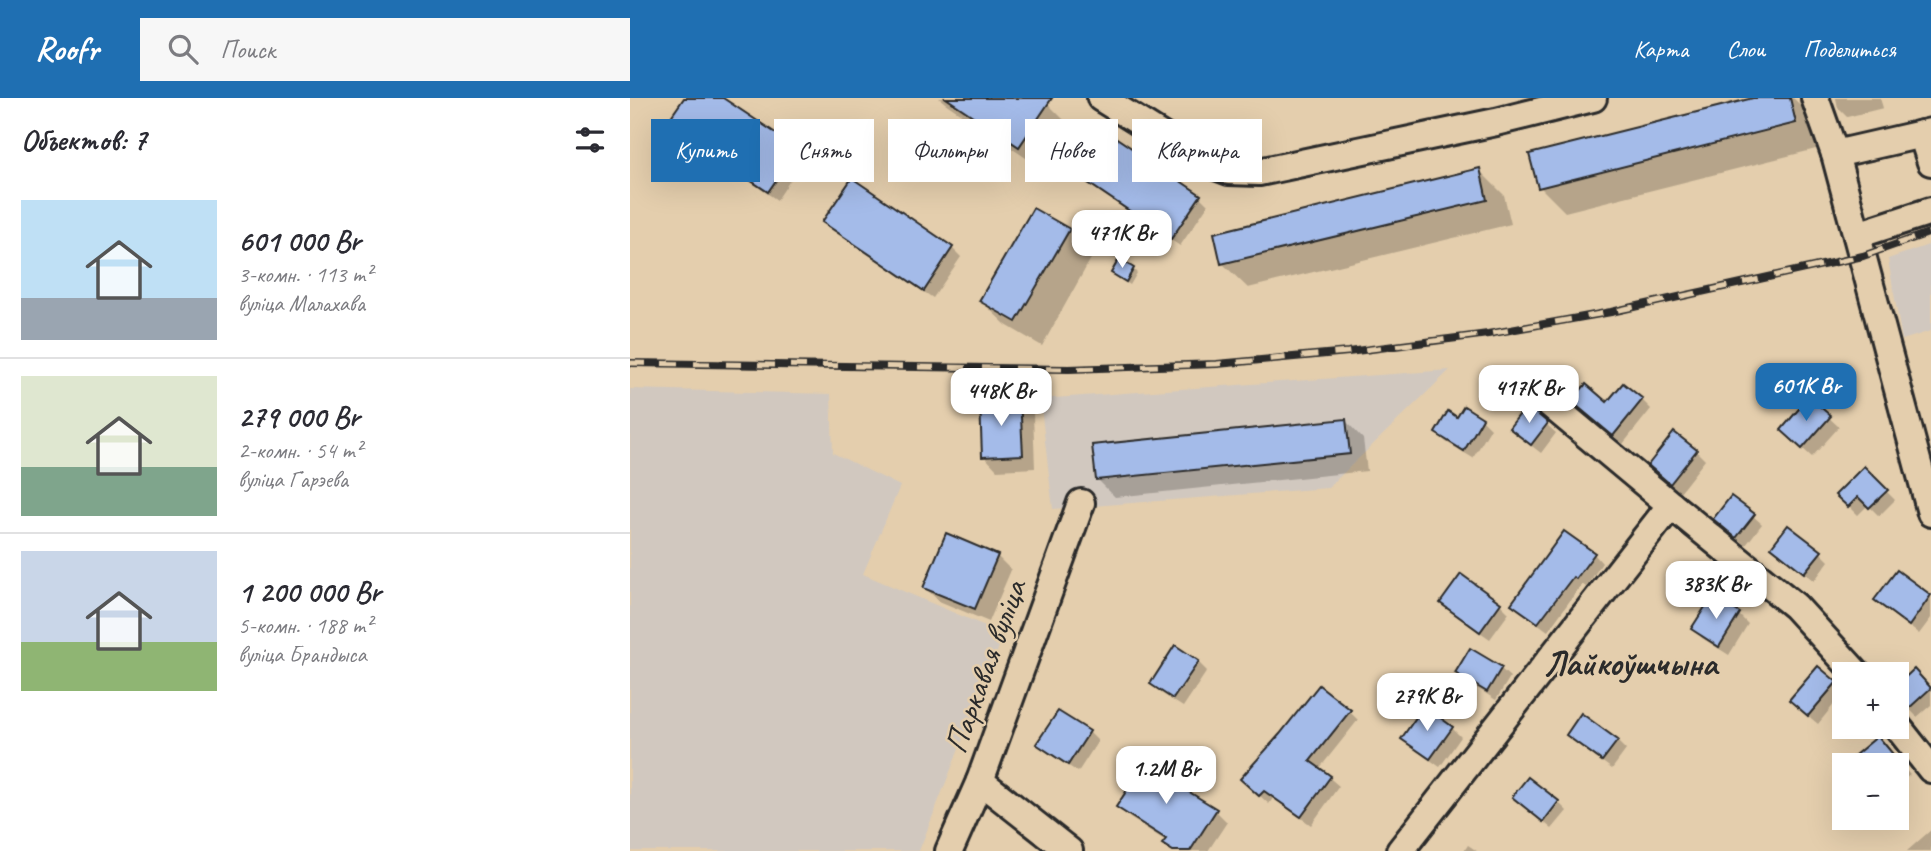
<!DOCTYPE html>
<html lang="ru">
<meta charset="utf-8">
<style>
body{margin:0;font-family:Caveat,sans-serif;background:#f7f7f7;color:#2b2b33;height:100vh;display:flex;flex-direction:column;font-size:26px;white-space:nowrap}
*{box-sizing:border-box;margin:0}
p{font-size:23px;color:#7c7c81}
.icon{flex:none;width:38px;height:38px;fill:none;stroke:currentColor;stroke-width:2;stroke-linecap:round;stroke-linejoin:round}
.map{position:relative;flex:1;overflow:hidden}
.panel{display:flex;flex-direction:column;background:#fff;width:630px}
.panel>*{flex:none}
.hud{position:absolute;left:21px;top:21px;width:665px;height:63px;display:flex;gap:14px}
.tools{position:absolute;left:1202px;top:564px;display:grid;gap:14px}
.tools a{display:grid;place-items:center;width:77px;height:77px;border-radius:0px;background:#fff;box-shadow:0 7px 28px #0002;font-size:35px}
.price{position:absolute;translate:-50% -60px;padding:0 16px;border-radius:14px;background:#fff;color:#222;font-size:23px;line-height:46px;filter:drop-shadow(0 2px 4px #0008)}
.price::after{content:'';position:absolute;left:50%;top:42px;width:21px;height:16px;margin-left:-10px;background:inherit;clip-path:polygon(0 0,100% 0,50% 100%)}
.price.active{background:#1f6fb2;color:#fff}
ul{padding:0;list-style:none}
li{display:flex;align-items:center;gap:21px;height:175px;padding:0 21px}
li+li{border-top:2px solid #e1e1e2}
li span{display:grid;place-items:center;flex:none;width:196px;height:140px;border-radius:0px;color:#555}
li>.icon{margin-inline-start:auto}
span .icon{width:84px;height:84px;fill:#fffc;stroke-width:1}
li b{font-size:30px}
h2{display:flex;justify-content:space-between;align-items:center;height:84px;padding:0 21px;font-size:30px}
.pill{padding:0 24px;border-radius:0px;background:#fff;box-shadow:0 7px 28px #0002;font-size:24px;line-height:63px}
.pill.active{background:#1f6fb2;color:#fff}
header{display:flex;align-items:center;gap:42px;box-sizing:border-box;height:98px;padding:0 35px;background:#1f6fb2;color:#fff}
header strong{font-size:33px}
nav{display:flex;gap:38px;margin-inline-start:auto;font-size:24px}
.search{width:490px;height:63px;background:#f7f7f7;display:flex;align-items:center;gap:18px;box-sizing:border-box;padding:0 24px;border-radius:0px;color:#7c7c81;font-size:26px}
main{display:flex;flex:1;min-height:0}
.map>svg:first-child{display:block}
</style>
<header>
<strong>Roofr</strong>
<div class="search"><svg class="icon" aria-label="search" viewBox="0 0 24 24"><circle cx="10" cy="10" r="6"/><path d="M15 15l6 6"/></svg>Поиск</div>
<nav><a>Карта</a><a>Слои</a><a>Поделиться</a></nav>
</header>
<main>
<section class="panel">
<h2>Объектов: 7<svg class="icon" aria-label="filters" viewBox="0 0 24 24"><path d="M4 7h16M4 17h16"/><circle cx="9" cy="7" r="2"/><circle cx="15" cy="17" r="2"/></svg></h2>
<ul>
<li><span style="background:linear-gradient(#bfe0f5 70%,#9aa5b1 0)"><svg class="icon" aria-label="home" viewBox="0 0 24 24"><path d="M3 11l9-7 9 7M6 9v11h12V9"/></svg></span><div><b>601 000 Br</b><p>3-комн. · 113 m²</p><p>вуліца Малахава</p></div></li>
<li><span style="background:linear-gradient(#dfe7d0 65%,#7fa58c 0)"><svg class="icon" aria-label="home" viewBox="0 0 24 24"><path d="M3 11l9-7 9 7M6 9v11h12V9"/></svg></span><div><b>279 000 Br</b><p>2-комн. · 54 m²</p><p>вуліца Гарэева</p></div></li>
<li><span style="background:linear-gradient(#c9d6e8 65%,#8fb573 0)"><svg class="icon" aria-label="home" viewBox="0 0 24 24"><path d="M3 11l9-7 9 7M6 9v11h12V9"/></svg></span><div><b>1 200 000 Br</b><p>5-комн. · 188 m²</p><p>вуліца Брандыса</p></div></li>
</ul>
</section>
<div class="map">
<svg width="1301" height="753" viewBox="0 0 1301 753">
<rect width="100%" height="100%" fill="#e4cead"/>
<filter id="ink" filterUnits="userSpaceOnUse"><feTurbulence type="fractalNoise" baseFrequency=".0143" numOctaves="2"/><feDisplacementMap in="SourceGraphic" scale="14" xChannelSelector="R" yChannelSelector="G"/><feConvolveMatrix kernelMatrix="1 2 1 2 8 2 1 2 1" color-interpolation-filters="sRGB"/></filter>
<g filter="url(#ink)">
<g fill="#d1c8bf">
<path d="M1301,146v87l-29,9 -14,-81z"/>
<path d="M820,272l-122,118 -275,21 -13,-110z"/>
<path d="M0,291l201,5 2,59 67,33 -37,88 141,60 -85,217h-289z"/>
</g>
<g fill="#0003">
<path d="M56,0h34l77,51 8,9 -28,42 -100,-68 -8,-9z"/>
<path d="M309,0h100l9,6 25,25 -28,42 -100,-68z"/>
<path d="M1131,0h32l19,18 8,32 -255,64 -25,-25z"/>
<path d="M1206,0h44l3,10 -36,9 -9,-9z"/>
<path d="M441,72l128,26 9,9 -28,41 -100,-67z"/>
<path d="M849,72l25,25 7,29 -263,64 -25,-24 -7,-30z"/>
<path d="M222,83l100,67 9,9 -28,41 -100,-67 -9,-9z"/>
<path d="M438,132l25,25 -51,91 -36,-21 -25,-24z"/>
<path d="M503,171l4,4 -7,12 -17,-12z"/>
<path d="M390,302l13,14 2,54 -38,2 -13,-14z"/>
<path d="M1012,302l9,9 -28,35 -40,-34z"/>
<path d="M1180,302l29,27 -27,30 -20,-18z"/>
<path d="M897,309l29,26 -15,20 -21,-16z"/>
<path d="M834,310l18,11 9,9 -18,30 -27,-16 -9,-9 21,-14z"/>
<path d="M716,323l17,18 4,32 -252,26 -18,-18z"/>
<path d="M1066,353l9,9 -25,32 -21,-18z"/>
<path d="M1234,371l31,31 -16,16 -11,-11 -10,10 -20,-20z"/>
<path d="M1123,418l9,8 -16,21 -22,-18z"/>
<path d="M1143,449l47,5 9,9 -15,20z"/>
<path d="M964,456l8,9 -16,24 -4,-3 -34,47 -26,-19 -8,-9z"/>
<path d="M367,458l14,14 -22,52 -50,-21 -14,-13z"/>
<path d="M1267,474l34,25v21l-12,16 -34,-26z"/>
<path d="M1083,500l26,17 9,9 -19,31 -27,-17 -8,-9z"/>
<path d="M813,505l57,1 9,9 -19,26 -39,-27z"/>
<path d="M568,564l9,9 -24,36 -22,-14 -9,-9z"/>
<path d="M871,571l9,8 -14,23 -30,-19 -9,-9z"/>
<path d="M1284,574l17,18v15l-14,12 -20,-21v-9z"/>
<path d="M1205,586l9,8 -26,32 -18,-15z"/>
<path d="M719,613l9,9 -39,49 20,17 -28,39 -38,-27 -4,6 -18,-16z"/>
<path d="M822,630l9,9 -21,30 -28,-20 -9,-8z"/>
<path d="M459,634l9,9 -20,31 -30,-19 -9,-9z"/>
<path d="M938,637l49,6 9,9 -14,19 -35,-26z"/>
<path d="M1248,640l32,37 -13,10v-20z"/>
<path d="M1214,667v18l-8,-11z"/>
<path d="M548,677l11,11 -3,6 30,19 11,11 -19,29h-36l-8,-7 2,-3 -36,-23 -12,-12z"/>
<path d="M884,699l44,5 9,9 -15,18z"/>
<path d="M1301,732v21h-24z"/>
<path d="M838,747l9,6h-13z"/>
</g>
<g fill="#a4bbe9" stroke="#2b2b2b" stroke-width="2">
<path d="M54,0h39l75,50 -30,44 -102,-68z"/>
<path d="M316,0h106l-33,49z"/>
<path d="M1123,0h37l6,25 -258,65 -9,-34z"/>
<path d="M469,28l102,69 -30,44 -102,-69z"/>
<path d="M850,70l7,32 -266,64 -7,-31z"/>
<path d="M222,80l101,69 -29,44 -102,-69z"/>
<path d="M403,110l37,21 -54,93 -37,-21z"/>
<path d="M489,161l15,9 -8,14 -15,-9z"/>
<path d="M993,285l20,16 -30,37 -42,-35 15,-17 21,18z"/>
<path d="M1179,299l22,19 -29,33 -21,-19z"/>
<path d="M390,300l3,57 -41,2 -2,-57z"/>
<path d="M897,307l21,18 -17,22 -22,-17z"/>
<path d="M834,308l19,12 -19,33 -29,-18 13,-22 9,6z"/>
<path d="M716,321l4,35 -254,26 -4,-35z"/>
<path d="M1044,334l23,18 -27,34 -22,-19z"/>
<path d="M1234,368l24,24 -19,18 -11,-11 -10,10 -13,-12z"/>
<path d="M1101,398l24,18 -19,24 -23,-19z"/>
<path d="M1158,427l34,26 -18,22 -33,-26z"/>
<path d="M934,433l31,22 -19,26 -3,-2 -35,46 -27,-19z"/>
<path d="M316,435l52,22 -23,54 -52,-21z"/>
<path d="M1267,472l34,25 -22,31 -35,-26z"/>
<path d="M831,476l40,29 -21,29 -40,-29z"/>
<path d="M1082,498l28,17 -21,34 -28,-18z"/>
<path d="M545,547l24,16 -26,38 -23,-15z"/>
<path d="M840,550l32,19 -15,25 -32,-19z"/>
<path d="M1188,568l19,16 -29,34 -19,-16z"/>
<path d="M1284,571l17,19 -24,22 -10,-12v-13z"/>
<path d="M689,587l32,25 -41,51 21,15 -30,41 -37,-26 -5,5 -19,-17 40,-45z"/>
<path d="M794,608l29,21 -23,32 -29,-20z"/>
<path d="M428,613l32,20 -22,34 -32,-21z"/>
<path d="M951,615l37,27 -16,21 -36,-26z"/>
<path d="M1248,638l24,29h-59z"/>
<path d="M520,657l29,18 -6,9 44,27 -27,42h-17l-11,-7 4,-5 -50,-32z"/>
<path d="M898,679l31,24 -16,21 -31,-25z"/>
</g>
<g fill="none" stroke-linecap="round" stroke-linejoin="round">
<defs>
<g id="minor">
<path d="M471,0l99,62 29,11 30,1 237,-50 97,-24"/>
<path d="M1185,0l20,56 96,359"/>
<path d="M1292,36l9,28"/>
<path d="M1205,56l96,-22"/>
<path d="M1227,137l74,-24"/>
<path d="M908,296l133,111 124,101 62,68"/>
<path d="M1267,628l34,43"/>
<path d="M350,683l89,70"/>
<path d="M319,753l31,-70 101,-278"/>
<path d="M770,753l271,-346"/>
</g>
</defs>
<use href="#minor" stroke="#2b2b2b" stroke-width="32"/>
<use href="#minor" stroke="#e4cead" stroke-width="26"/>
<defs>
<path id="rail" d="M0,265l439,6 148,-5 131,-12 140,-18 123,-22 252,-56 68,-24"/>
</defs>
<use href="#rail" stroke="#2b2b2b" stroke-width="8"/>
<use href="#rail" stroke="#e4cead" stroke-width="5" stroke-dasharray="16" stroke-linecap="butt"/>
</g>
</g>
<g text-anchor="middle" stroke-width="5" stroke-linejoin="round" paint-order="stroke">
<g font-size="33" fill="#2b2b2b" stroke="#e4cead">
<text transform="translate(354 568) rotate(-70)" y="12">Паркавая вуліца</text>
</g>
<g font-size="35" font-weight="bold" fill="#2b2b2b" stroke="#e4cead">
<text x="1000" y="577">Лайкоўшчына</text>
</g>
</g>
</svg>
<div class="tools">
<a>+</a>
<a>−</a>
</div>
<b class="price" style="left:492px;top:172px">471K Br</b>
<b class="price active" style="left:1176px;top:325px">601K Br</b>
<b class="price" style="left:899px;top:327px">417K Br</b>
<b class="price" style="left:371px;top:330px">448K Br</b>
<b class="price" style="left:1086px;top:523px">383K Br</b>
<b class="price" style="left:797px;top:635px">279K Br</b>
<b class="price" style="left:536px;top:708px">1.2M Br</b>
<div class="hud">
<a class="pill active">Купить</a>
<a class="pill">Снять</a>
<a class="pill">Фильтры</a>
<a class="pill">Новое</a>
<a class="pill">Квартира</a>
</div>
</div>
</main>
